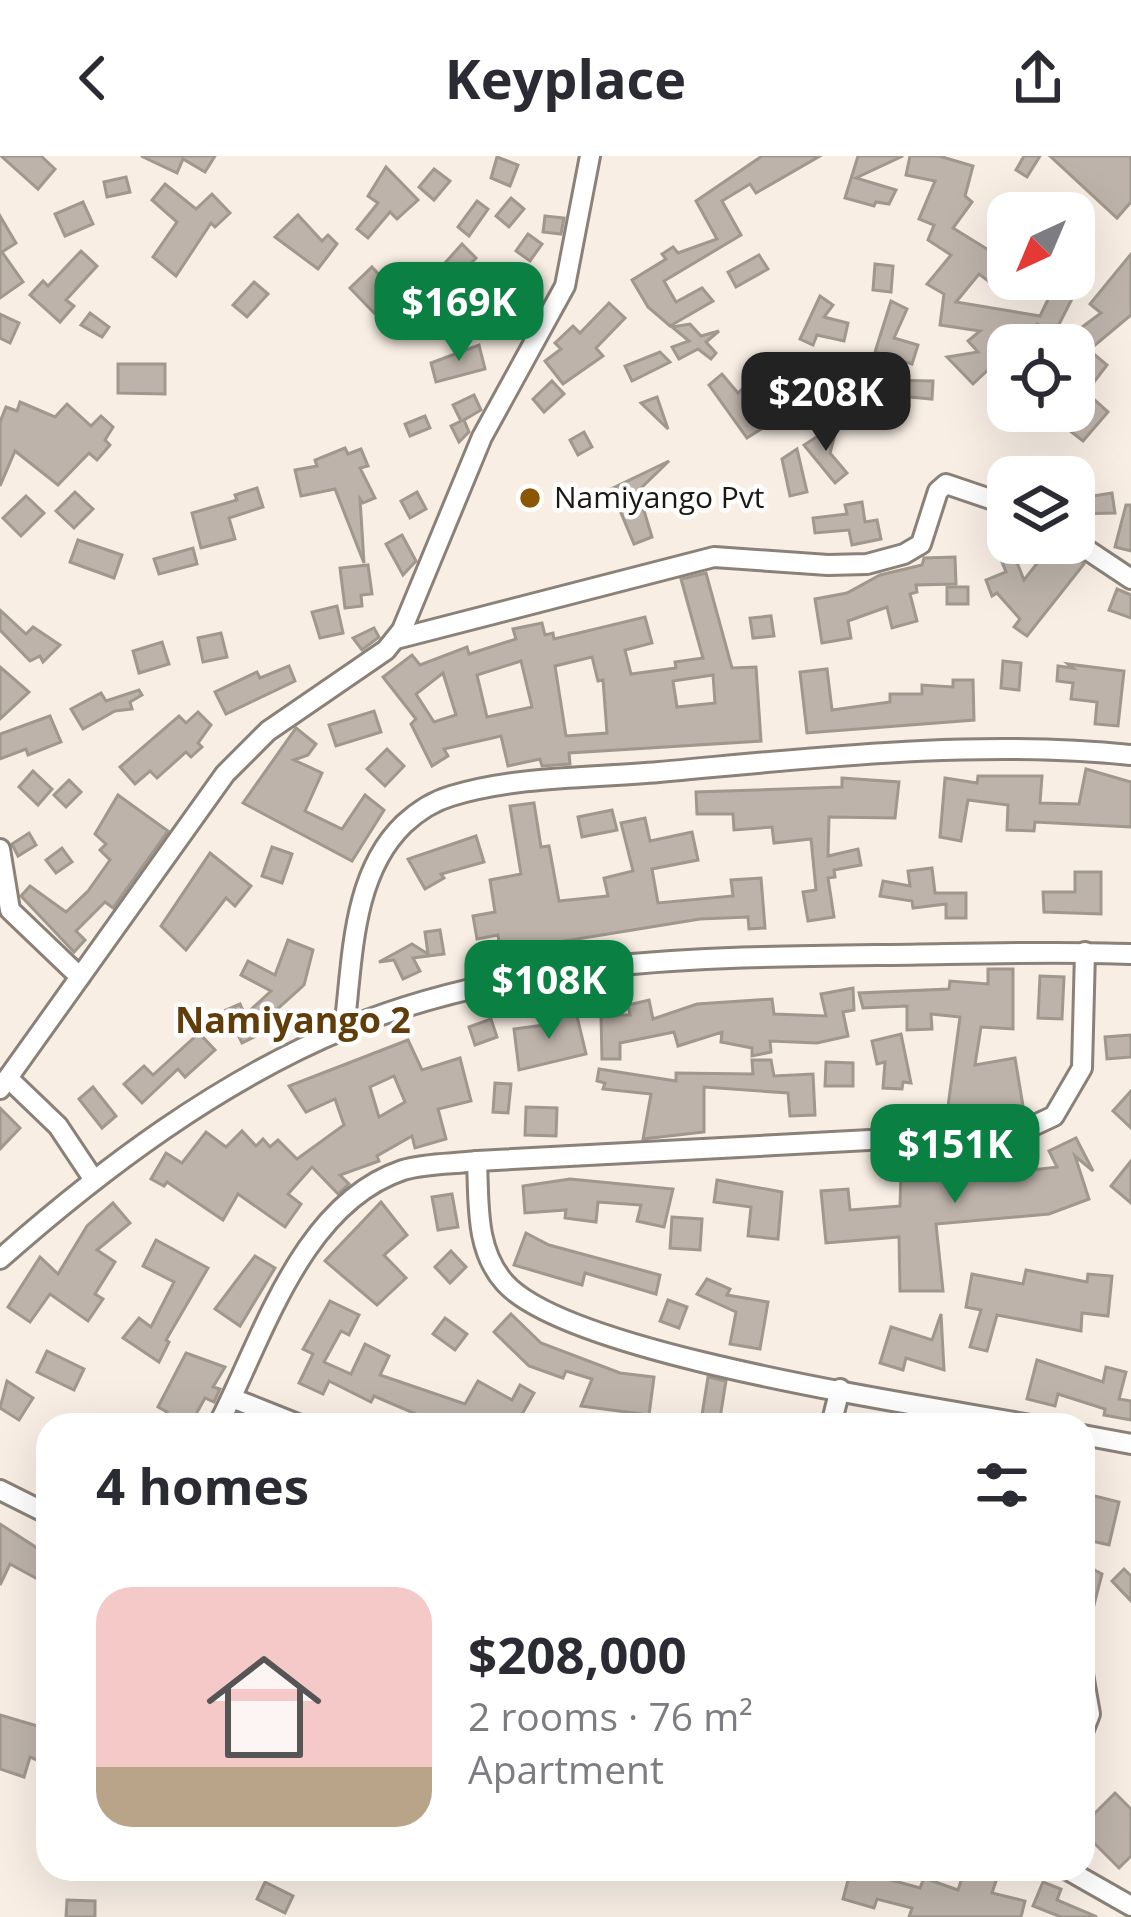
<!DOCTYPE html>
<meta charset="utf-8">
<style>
body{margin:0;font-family:"Open Sans",sans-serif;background:#f7f7f7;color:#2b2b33;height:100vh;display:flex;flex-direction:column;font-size:45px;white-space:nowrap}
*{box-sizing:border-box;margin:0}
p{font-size:39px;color:#7c7c81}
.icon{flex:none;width:66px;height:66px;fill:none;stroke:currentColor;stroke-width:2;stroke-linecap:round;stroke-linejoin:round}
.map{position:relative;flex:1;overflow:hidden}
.panel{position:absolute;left:36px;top:1257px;width:1059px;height:468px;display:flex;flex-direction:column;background:#fff;border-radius:36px;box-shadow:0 12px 48px #0002}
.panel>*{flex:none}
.needle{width:78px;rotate:224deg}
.tools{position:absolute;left:987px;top:36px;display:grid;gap:24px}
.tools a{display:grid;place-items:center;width:108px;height:108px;border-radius:24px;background:#fff;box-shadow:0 12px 48px #0002;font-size:60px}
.price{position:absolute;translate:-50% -102px;padding:0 27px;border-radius:24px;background:#0b8043;color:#fff;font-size:39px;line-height:78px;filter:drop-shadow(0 3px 6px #0008)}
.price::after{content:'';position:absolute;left:50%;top:72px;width:36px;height:27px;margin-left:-18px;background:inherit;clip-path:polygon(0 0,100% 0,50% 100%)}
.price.selected{background:#222;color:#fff}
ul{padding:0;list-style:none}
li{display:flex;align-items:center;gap:36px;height:300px;padding:0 60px}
li span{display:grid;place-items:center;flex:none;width:336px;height:240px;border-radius:36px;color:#555}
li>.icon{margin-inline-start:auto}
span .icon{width:144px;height:144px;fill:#fffc;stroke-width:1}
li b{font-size:51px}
h2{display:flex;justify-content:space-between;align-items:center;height:144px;padding:0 60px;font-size:51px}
header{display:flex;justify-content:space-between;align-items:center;height:156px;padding:0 60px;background:#fff;font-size:54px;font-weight:700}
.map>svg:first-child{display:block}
</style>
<header><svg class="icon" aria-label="back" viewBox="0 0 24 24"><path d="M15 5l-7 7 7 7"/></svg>Keyplace<svg class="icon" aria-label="share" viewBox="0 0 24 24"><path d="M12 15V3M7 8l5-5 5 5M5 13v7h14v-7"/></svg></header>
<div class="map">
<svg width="1131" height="1761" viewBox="0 0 1131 1761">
<rect width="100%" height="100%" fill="#f8eee4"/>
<g fill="#bdb3aa" stroke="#a0978d" stroke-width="3" fill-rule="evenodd">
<path d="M1,0h40l14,13 -17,20z"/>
<path d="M141,0h74l-10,16 -22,-13 -6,14z"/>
<path d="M762,0h58l-64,37 -6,-9 -28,17 19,34 -77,46 12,21 26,-14 11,13 -43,25 -22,-19 -16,-27 34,-21 -4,-5 11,-7 5,6 39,-14 -21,-38z"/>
<path d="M858,0h45l-47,22 40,12 -7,14 -13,-2 -2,4 -29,-8z"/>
<path d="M910,0h29l34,10 -8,30 7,6 -19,26 47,29 8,13v26l-29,-22 -23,28 84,14 14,-29 19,10 -21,41 -15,-14 -37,30 1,12 -11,2 -17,16 -26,-27 31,-5 -10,-11 12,-10 -40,-6 4,-31 -17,-10 24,-29 -23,-15 6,-15 -15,-6 16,-38 -29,-6z"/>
<path d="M1024,0h16l-13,21 -11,-7z"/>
<path d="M1050,0h81v46l-14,16z"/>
<path d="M497,1l21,8 -8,21 -19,-8z"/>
<path d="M386,11l32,33 -21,19 -7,-7 -22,26 -11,-9 21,-26 -10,-7z"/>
<path d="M434,13l16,12 -16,19 -15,-13z"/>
<path d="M126,21l4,15 -23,5 -3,-15z"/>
<path d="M165,28l31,25 16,-15 18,19 -15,14 -4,-4 -35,53 -23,-19 24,-35 -25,-22z"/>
<path d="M511,42l13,11 -15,18 -13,-11z"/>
<path d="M477,45l11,8 -19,27 -11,-9z"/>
<path d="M83,46l10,22 -28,12 -10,-22z"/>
<path d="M298,59l24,26 6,-6 9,9 -19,25 -43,-32z"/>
<path d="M0,60l16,27 -14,9 21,30 -23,16z"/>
<path d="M545,60l19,2 -3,16 -18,-2z"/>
<path d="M528,78l14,10 -12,17 -14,-10z"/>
<path d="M1074,87l18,19 -18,18z"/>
<path d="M462,88l14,14 -36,39 -13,-14z"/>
<path d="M81,95l16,15 -31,34 8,6 -14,16 -30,-27 13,-14 5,5z"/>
<path d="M1131,98v61l-42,35 18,15 -13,17 -20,-16v-33l27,-20 -11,-9z"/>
<path d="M759,99l9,14 -32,18 -8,-15z"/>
<path d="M875,108l18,2 -2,26 -18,-2z"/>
<path d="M372,111l24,26 -22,20 -24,-25z"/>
<path d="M254,126l14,12 -21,23 -14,-12z"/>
<path d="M520,140l13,11 -14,17 -14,-11z"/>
<path d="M820,140l13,9 -9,12 24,6 -4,18 -27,-6 -4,10 -13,-6z"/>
<path d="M891,145l16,8 -13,29 24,7 -6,19 -37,-12z"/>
<path d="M609,147l16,15 -29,30 7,8 -40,28 -18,-23 16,-12 -6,-6 18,-17 7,7z"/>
<path d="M427,150l5,16 -22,6 -5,-15z"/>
<path d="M90,157l19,14 -7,10 -21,-12z"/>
<path d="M0,158l19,9 -9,20 -10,-5z"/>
<path d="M690,168l11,12 18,-5 -13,11 10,11 -5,6 -13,-10 -19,10 -7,-12 17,-6 -17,-14z"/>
<path d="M479,189l6,24 -49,13 -5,-19z"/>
<path d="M660,196l10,10 -38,19 -7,-15z"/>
<path d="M118,208h47v30l-47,-1z"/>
<path d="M762,214l11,11 13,32 -39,25 -38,-53 13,-11 16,19z"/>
<path d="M877,224l56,1 -1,18 -23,-2v9h-32z"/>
<path d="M552,225l12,13 -20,18 -11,-13z"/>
<path d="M1087,237l21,19 -25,29 -18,-14z"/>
<path d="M474,239l7,15 -17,10 5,12 -10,10 -8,-16 10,-5 -8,-16z"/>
<path d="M657,241l11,32 -27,-26z"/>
<path d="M20,246l35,15 12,-13 24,22 10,-10 12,11 -8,13 5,5 -13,15 -8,-7 -31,32 -43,-34 -15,35v-64l6,-15 11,4z"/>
<path d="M425,260l5,12 -20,8 -5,-12z"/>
<path d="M838,267l-8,30 17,20 -12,10 -31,-38z"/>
<path d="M584,276l8,15 -14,8 -8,-15z"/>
<path d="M345,292l3,6 13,-5 7,17 -8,2 15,30 -12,5 -3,-4 4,64 -29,-74 -34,7 -6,-26 22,-4 -2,-6z"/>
<path d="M797,293l10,43 -17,4 -8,-37z"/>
<path d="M669,305l-31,30 14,46 -18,7 -23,-55z"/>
<path d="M257,332l6,19 -34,11 6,21 -34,9 -9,-35 45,-13 -2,-5z"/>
<path d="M75,336l18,17 -19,19 -18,-17z"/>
<path d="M417,336l9,17 -16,9 -9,-17z"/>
<path d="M1112,337l3,20 -41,1v-15z"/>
<path d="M26,340l18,17 -23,23 -18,-18z"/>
<path d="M862,346l3,20 12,-2 4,19 -29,6 -3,-15 -34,3 -2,-15 34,-4 -2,-9z"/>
<path d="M1126,349h5v46l-16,-4z"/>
<path d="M1002,369l22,55 22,-28 -11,-9h26l23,21 -57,72 -13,-9 6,-8 -23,-26 -5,3 -6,-16 20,-8 -17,-42z"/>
<path d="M402,379l14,26 -13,14 -17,-31z"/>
<path d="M78,384l44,15 -8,23 -44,-16z"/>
<path d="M193,392l4,16 -38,10 -5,-15z"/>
<path d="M955,401l1,27 -40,1 1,7 -7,2 7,27 -25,7 -5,-21 -39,14 3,17 -29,5 -7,-44 32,-6 33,-18 42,-10 2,-7z"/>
<path d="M368,409l4,29 -11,1 1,11 -17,2 -5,-40z"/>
<path d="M706,417l26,95 24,-1 5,74 -192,12 1,11 -28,2 -2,-7 -32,7 -7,-30 -57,13 4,7 -16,10 -21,-42 5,-5 -33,-42 29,-22 8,10 47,-18 2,7 47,-15 -3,-10 29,-6 3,12 8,-2 1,6 91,-22 7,26 -27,7 6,24 45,-6 -1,-6 28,-4 -22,-79zM592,501l6,24 5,-1 4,53 -41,3 -11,-70zM521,505l11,46 -45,10 -10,-42zM443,517l13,42 -22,7 -18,-28zM713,519l2,28 -38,4 -4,-26z"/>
<rect x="947" y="431" width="21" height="17"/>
<path d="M1117,433l14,6v23l-22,-8z"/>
<path d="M337,450l6,27 -23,5 -8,-26z"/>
<path d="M0,454l26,24 7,-7 27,18 -17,17 -3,-6 -10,5 -30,-31z"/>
<path d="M771,460l3,20 -21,2 -3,-20z"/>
<path d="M374,472l5,9 -17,13 -9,-12z"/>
<path d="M221,477l6,24 -24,5 -5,-24z"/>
<path d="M162,486l7,22 -30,9 -6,-22z"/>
<path d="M1003,505l18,2 -2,27 -18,-2z"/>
<path d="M1068,508l56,7 -6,55 -23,-2 2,-22 -26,-3 2,-16 -16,-2 1,-15 15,2z"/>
<path d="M289,510l6,15 -69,33 -11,-22 42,-20 3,6z"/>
<path d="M0,511l29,25 -29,27z"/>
<path d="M827,513l5,41 58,-8v-8h32v-9l31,2v-7h20l1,40 -167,13 -7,-61z"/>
<path d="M139,534l3,5 -12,7 2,7 -17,2 -32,18 -12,-20 30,-16 5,8z"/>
<path d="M374,555l7,21 -45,14 -7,-21z"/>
<path d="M198,556l13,13 -13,18 4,4 -11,10 -5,-5 -29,26 -7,-7 -15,13 -15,-17 59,-51 7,7z"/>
<path d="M50,560l11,26 -33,13 -2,-6 -26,10v-25z"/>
<path d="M296,572l20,16 -8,11 -14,5 28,13 -17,38 37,18 23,-34 19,15 -32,51 -109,-58z"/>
<path d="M387,593l17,17 -19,20 -18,-17z"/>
<path d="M1086,613l45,13v45l-96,-5 -1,9 -27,-1 1,-25 -40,-5 -7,41 -21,-4 5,-59 32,5 1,-7h64l-2,27 39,1z"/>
<path d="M33,615l19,18 -14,16 -19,-18z"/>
<path d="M842,622l57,4 -4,36 -66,-1 -1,39 30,-7 3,16 -27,5 1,7 -7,1 6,39 -26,4 -5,-29 13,-2 -5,-51 -37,4 -2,-16 -38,3 -1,-16h-36l-1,-22 146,-5z"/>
<path d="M69,624l12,12 -15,15 -12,-12z"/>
<path d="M118,639l50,36 -55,77 -8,-6 -29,29 9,9 -11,12 -53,-56 9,-10 36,26 22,-21 22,-31 -10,-10 6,-6 -11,-10z"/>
<path d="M534,647l7,44 8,-1 10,55 49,-5 -4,-18 29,-7 -12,-48 24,-5 5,23 42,-9 6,28 -46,9 6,34 75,-7 -2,-16 30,-2 4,50 -16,1 -1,-12 -48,2 -172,28 1,8h-28l-3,-20 -21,4 -4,-23 22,-4 -5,-32 31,-6 -11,-68z"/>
<path d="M612,654l5,20 -35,7 -4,-20z"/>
<path d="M29,677l7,12 -18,11 -6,-12z"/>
<path d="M476,680l8,26 -43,12 3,4 -19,11 -17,-30z"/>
<path d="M272,691l20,7 -10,29 -20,-7z"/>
<path d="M62,692l10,14 -16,11 -10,-13z"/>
<path d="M210,697l41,33 -16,20 -9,-8 -40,52 -25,-24z"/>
<path d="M932,712l3,25h31v25h-20v-14l-33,4 -1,-7 -32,-5 3,-15 27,5 -2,-15z"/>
<path d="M1075,716h26v42l-57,-2 -1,-20h32z"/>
<path d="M440,774l4,24 -31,4 7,13 -17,8 -9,-19 -15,2 33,-18 16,10 -3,-22z"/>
<path d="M288,784l25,10 -9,35 -51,46 3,5 -14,7 -16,-33 14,-6 5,11 26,-24 -30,-16 7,-14 27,14z"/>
<path d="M988,813h25v60l-32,-2 -6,38 40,-7 9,54 -43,6 -34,-4 13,-97 -29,-3 1,15 -25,1v-24l-44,2 -4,-15 90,-4 1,-8 38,3z"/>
<path d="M1040,820l24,1 -2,42 -24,-1z"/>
<path d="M853,832l1,22 -11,2 5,24 -31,7 -47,-2 1,11 -19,4v-8l-31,-6 1,-10 -44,14 -4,-14 -54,11v16h-18l-1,-44h29l-2,-10 21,-5 4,19 44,-15 75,-5 2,15 52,2 -5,-22z"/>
<path d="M576,856l10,42 -67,16 -5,-41 37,-5 -2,-5z"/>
<path d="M491,863l6,18 -22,8 -6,-18z"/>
<path d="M199,877l16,17 -30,27 -7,-8 -36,34 -18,-19 20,-18 9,9z"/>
<path d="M901,878l10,49 -8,-1 -1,7 -19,-1 2,-26 -8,2 -5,-23z"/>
<path d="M1131,879v22l-24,2 -2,-22z"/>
<path d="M408,884l14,30 38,-12 11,43 -33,8 8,30 -31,9 -3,-12 -35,20 2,5 -39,14 9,9 -11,10 -26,-27 -24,27 13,10 -16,23 -47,-33 -15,26 -56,-38 -3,4 -13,-7 15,-26 16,10 24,-31 20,15 16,-16 14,15 7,-7 7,8 8,-7 19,19 47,-34 -9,-26 -29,13 -17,-26zM394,920l11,26 -26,15 -9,-30z"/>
<path d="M752,904h19l3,16 39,-2 2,41 -25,1 -2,-23 -84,-6v45l-61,7 8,-45 -48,-5 2,-6 -8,-2 2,-12 77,12v-8l77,1z"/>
<path d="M826,906l27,1v23h-28z"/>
<path d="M495,927l16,1 -3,29 -15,-1z"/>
<path d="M93,931l23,29 -14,12 -23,-29z"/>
<path d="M1131,935v37l-18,-17z"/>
<path d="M526,951l31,1 -1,28 -31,-1z"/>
<path d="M0,952l20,20 -20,21z"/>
<path d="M1076,982l17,33 -18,-15 14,43 -40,15 -113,10 7,67h-43l-1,-54 -73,6 -5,-52 27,-2 2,21 50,-4 1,-33 39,-1 -1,-13 32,-2 -1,-9 27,-1 3,27 57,-7 -8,-16z"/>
<path d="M1131,1005v42l-20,-17z"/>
<path d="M570,1023l103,10 -9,38 -27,-6 4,-16 -43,-3 -2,20 -31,-4 1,-8 -41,3 -2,-27z"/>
<path d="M717,1024l65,12 -4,47 -30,-3 3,-29 -37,-5z"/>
<path d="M452,1038l6,33 -20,3 -6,-33z"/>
<path d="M381,1046l26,33 -23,20 22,23 -29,27 -52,-44z"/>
<path d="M113,1047l17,20 -33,27 18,12 -20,32 8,5 -15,22 -38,-27 -20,28 -22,-15 32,-50 18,17 29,-48z"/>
<path d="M672,1061l30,2 -2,31 -30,-2z"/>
<path d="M526,1077l23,12 111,30 -4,19 -71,-21 -3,12 -68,-20z"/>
<path d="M156,1084l52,28 -42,72 3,2 -10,20 -36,-24 16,-20 12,9 23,-45 -31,-16z"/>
<path d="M451,1095l15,16 -16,16 -15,-16z"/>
<path d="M255,1100l20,12 -35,58 -25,-17z"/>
<path d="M1026,1114l61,12 1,-8 24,2 -4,40 -26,-3 -1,18 -84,-16 -10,36 -17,-4 11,-37 -15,-3 6,-33 51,10z"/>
<path d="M707,1123l23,10 -3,6 41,7 -8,47 -30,-5 6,-32 -39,-18z"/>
<path d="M668,1144l19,7 -8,21 -19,-7z"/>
<path d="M330,1145l29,14 -10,20 -8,-4 -17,31 27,12 14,-30 24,12 -9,19 85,29 13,-23 34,19 8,-15 14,8 -18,32h-96l3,-8 -49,-21 -3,6 -42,-21 -6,13 -24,-11 14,-29 -10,-5z"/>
<path d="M511,1158l30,29 79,30 34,4 -5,38 -68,-9 11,-27 -26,-8 -3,7 -34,-12 -35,-34z"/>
<path d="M941,1158l3,56 -38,-12 -3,12 -23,-7 11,-36 41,13z"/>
<path d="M445,1162l22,16 -12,16 -22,-16z"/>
<path d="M47,1195l37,18 -10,21 -37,-18z"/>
<path d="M186,1197l39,14 -12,20 7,2 -6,13 -9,-4 -15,27h-32l9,-13 -9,-5z"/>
<path d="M1037,1204l66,22 3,-15 20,5 -7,27 12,2v19l-27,-5 1,-6 -47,-15 -3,12 -28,-7z"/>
<path d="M708,1221l18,4 -6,37 -18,-3z"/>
<path d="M7,1225l26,17 -14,22 -19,-12z"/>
<path d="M1083,1337l36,9 -10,43 -26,-6z"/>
<path d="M0,1368l48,31 -5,27 -33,-18 -10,21z"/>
<path d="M1083,1408l19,10 -14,54h-5z"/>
<path d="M1124,1413l7,7v25l-19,-20z"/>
<path d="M0,1559l48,14v15l-4,-2 -7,18 -7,-3 -6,20 -24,-8z"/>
<path d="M1115,1637l16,16v47l-12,12 -36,-36v-7z"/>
<path d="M851,1713l69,19 4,-10 34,12 7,-21h27l7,3 -7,21 33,8 -4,16h-112l3,-9 -35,-9 -3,9 -31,-9z"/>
<path d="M265,1726l28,14 -8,17 -28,-14z"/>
<path d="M1043,1726l18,7 -4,11 40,17h-36l-28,-11z"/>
<path d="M67,1744l28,1v16h-29z"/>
</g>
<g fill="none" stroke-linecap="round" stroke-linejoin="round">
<defs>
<g id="minor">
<path d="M1074,385l57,38"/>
<path d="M396,483l318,-82 114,8 39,-1 37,-10 17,-10 17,-53 8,-7 62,21"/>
<path d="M0,693l10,61 70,67"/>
<path d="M344,873c9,-69 7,-154 60,-205 13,-12 30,-23 47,-28 66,-20 139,-18 208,-24 155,-14 316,-33 472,-17"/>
<path d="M8,922l50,48 36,54"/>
<path d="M0,933l225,-315 43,-43 118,-81 16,-20 80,-193 83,-151 25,-130"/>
<path d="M477,1005l543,-29 34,-16 28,-48 3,-116"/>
<path d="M0,1103c103,-91 219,-178 347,-231 170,-70 358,-71 538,-73 82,-1 164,-4 246,-1"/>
<path d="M232,1242l68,27"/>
<path d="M218,1269c45,-87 83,-221 185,-255 22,-7 51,-6 74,-9 2,42 -2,89 28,122 65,72 418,122 526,142"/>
<path d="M831,1269l9,-36"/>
<path d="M1083,1279l48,9"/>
<path d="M0,1334l48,24"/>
<path d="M1083,1518l7,40 -7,18"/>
<path d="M1066,1713l65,37"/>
</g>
</defs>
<use href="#minor" stroke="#8a8178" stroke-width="24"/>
<use href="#minor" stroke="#fff" stroke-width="18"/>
</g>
<circle fill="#8b5705" stroke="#fff" stroke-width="4.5" cx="530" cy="342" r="12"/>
<g text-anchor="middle" stroke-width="9" stroke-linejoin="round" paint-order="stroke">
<g font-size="30" fill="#1c1915" stroke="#fff" text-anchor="start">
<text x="554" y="352">Namiyango Pvt</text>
</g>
<g font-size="36" font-weight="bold" fill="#613d0a" stroke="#fff">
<text x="293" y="877">Namiyango 2</text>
</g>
</g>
</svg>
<div class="tools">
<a><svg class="needle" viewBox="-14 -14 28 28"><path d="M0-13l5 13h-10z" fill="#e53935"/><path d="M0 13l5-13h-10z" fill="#7c7c81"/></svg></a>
<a><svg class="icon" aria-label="locate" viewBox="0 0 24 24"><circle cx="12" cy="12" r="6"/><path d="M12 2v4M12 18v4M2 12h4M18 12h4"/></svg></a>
<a><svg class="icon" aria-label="layers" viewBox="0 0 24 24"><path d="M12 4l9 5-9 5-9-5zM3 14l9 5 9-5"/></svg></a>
</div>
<b class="price" style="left:459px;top:208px">$169K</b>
<b class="price selected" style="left:826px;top:298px">$208K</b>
<b class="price" style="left:549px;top:886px">$108K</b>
<b class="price" style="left:955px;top:1050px">$151K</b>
<section class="panel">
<h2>4 homes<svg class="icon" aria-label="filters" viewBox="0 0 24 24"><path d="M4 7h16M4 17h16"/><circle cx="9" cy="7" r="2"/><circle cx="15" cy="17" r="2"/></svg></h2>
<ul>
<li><span style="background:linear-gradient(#f6c9c9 75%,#b9a48a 0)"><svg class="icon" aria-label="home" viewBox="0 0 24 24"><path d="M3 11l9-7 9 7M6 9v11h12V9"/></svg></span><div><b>$208,000</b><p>2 rooms · 76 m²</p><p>Apartment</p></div></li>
</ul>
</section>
</div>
